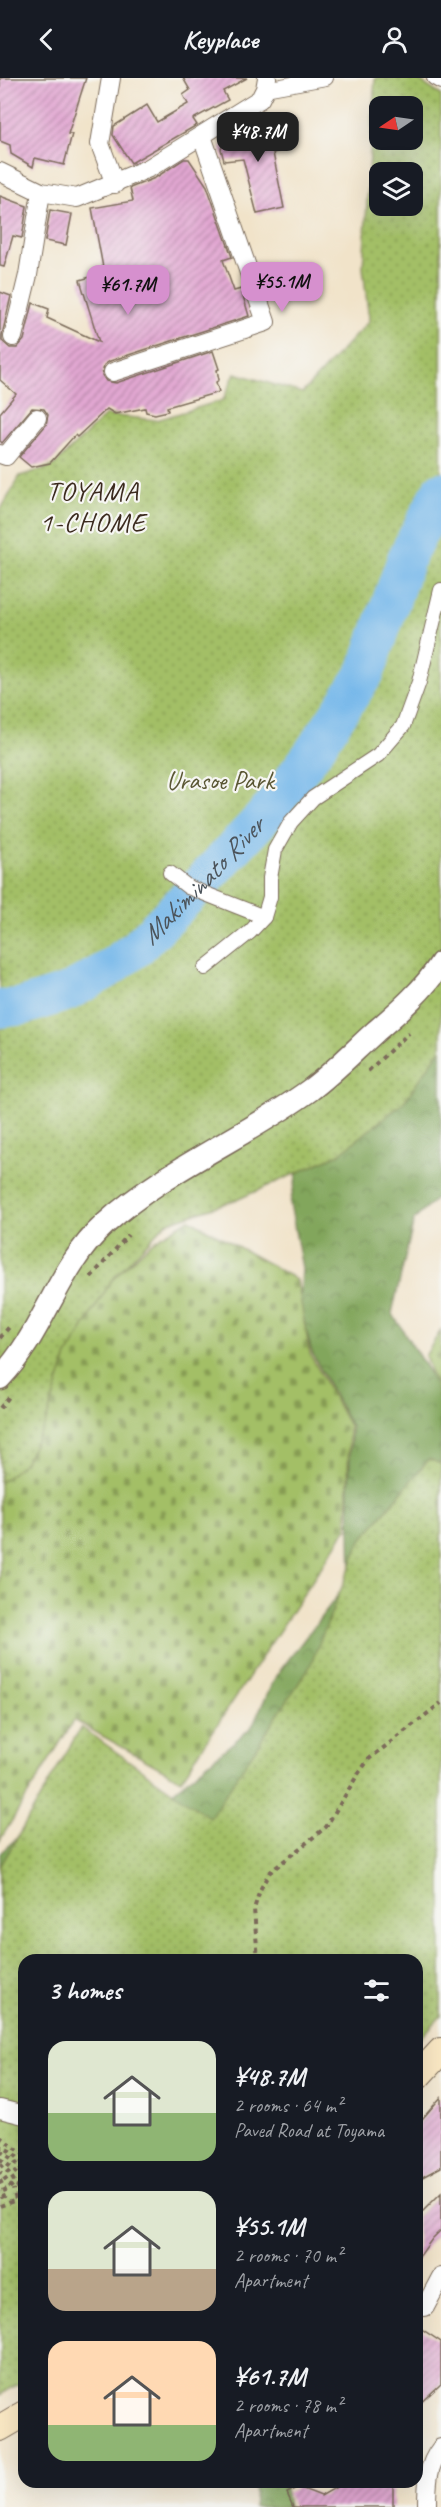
<!DOCTYPE html>
<meta charset="utf-8">
<style>
body{margin:0;font-family:Caveat,sans-serif;background:#20242c;color:#f1f3f6;height:100vh;display:flex;flex-direction:column;font-size:22px;white-space:nowrap}
*{box-sizing:border-box;margin:0}
p{font-size:20px;color:#9ea1a6}
.icon{flex:none;width:33px;height:33px;fill:none;stroke:currentColor;stroke-width:2;stroke-linecap:round;stroke-linejoin:round}
.map{position:relative;flex:1;overflow:hidden}
.drawer{position:absolute;left:18px;top:1876px;width:405px;height:534px;display:flex;flex-direction:column;background:#171b24;border-radius:18px;box-shadow:0 6px 24px #0002}
.drawer>*{flex:none}
.needle{width:39px;rotate:257deg}
.buttons{position:absolute;left:369px;top:18px;display:grid;gap:12px}
.buttons a{display:grid;place-items:center;width:54px;height:54px;border-radius:12px;background:#171b24;box-shadow:0 6px 24px #0002;font-size:30px}
.price{position:absolute;translate:-50% -51px;padding:0 14px;border-radius:12px;background:#d690ce;color:#111;font-size:20px;line-height:39px;filter:drop-shadow(0 2px 3px #0008)}
.price::after{content:'';position:absolute;left:50%;top:36px;width:18px;height:14px;margin-left:-9px;background:inherit;clip-path:polygon(0 0,100% 0,50% 100%)}
.price.selected{background:#222;color:#fff}
ul{padding:0;list-style:none}
li{display:flex;align-items:center;gap:18px;height:150px;padding:0 30px}
li span{display:grid;place-items:center;flex:none;width:168px;height:120px;border-radius:18px;color:#555}
li>.icon{margin-inline-start:auto}
span .icon{width:72px;height:72px;fill:#fffc;stroke-width:1}
li b{font-size:26px}
h2{display:flex;justify-content:space-between;align-items:center;height:72px;padding:0 30px;font-size:26px}
header{display:flex;justify-content:space-between;align-items:center;height:78px;padding:0 30px;background:#171b24;font-size:27px;font-weight:600}
.map>svg:first-child{display:block}
</style>
<header><svg class="icon" aria-label="back" viewBox="0 0 24 24"><path d="M15 5l-7 7 7 7"/></svg>Keyplace<svg class="icon" aria-label="person" viewBox="0 0 24 24"><circle cx="12" cy="8" r="4"/><path d="M4 21q1-7 8-7t8 7"/></svg></header>
<div class="map">
<svg width="441" height="2429" viewBox="0 0 441 2429">
<defs>
<pattern id="forest-crowns" width="20" height="18" patternUnits="userSpaceOnUse" patternTransform="scale(1.5)"><rect width="20" height="18" fill="#82a65b"/><path d="M2 6a3 3 0 1 1 6 0M12 15a3 3 0 1 1 6 0" fill="none" stroke="#6c874b"/></pattern>
<pattern id="cemetery-stones" width="16" height="16" patternUnits="userSpaceOnUse" patternTransform="scale(1.5)"><rect width="16" height="16" fill="#a3bf66"/><path d="M2 7V4a2 2 0 0 1 4 0v3zM10 15v-3a2 2 0 0 1 4 0v3z" fill="#869b53"/></pattern>
<pattern id="park-dots" width="8" height="8" patternUnits="userSpaceOnUse" patternTransform="scale(1.5)"><rect width="8" height="8" fill="#a3bf66"/><path d="M2 2h.1M6 6h.1" fill="none" stroke="#869b53" stroke-width="1.8" stroke-linecap="round"/></pattern>
<pattern id="building-hatch" width="6" height="6" patternUnits="userSpaceOnUse" patternTransform="scale(1.5)"><rect width="6" height="6" fill="#e2a7d2"/><path d="M-1 1l2-2M0 6l6-6M5 7l2-2" fill="none" stroke="#b888aa"/></pattern>
</defs>
<rect width="100%" height="100%" fill="#f6f6f2"/>
<filter id="ink" filterUnits="userSpaceOnUse"><feTurbulence type="fractalNoise" baseFrequency=".0167" numOctaves="2"/><feDisplacementMap in="SourceGraphic" scale="12" xChannelSelector="R" yChannelSelector="G"/><feConvolveMatrix kernelMatrix="1 2 1 2 8 2 1 2 1" color-interpolation-filters="sRGB"/></filter>
<filter id="wash" filterUnits="userSpaceOnUse"><feTurbulence type="fractalNoise" baseFrequency=".008" numOctaves="4" result="noise"/><feDisplacementMap in="SourceGraphic" scale="24" xChannelSelector="R" yChannelSelector="G"/><feGaussianBlur stdDeviation="1.35" result="paint"/><feColorMatrix in="noise" values="0 0 0 0 0 0 0 0 0 0 0 0 0 0 0 0 0 1.4 0 .05"/><feComposite in="paint" operator="in"/></filter>
<g filter="url(#wash)">
<rect width="100%" height="100%" fill="#f1e3c9"/>
<g fill="url(#forest-crowns)" stroke="#5e683c" stroke-width="1.5">
<path d="M441,961v155l-27,26 -22,93 43,69 6,1v309l-441,241v-80l28,-25 136,-29 87,-71 25,-52 75,-98 -2,-86 2,-65 -39,-74 -12,-47 2,-38 -12,-65 14,-58z"/>
<path d="M256,2405h28l4,24h-35z"/>
</g>
<g fill="url(#cemetery-stones)" stroke="#6f7442" stroke-width="1.5">
<path d="M189,1141l108,61 13,74 39,72 -2,102 -166,252 -107,-60 -74,120v-424l74,-101 78,-73z"/>
<path d="M441,1252v72l-16,-46z"/>
</g>
<g fill="url(#park-dots)" stroke="#6f7442" stroke-width="1.5" fill-rule="evenodd">
<path d="M375,0h40l26,17v954l-38,54 -64,51 -98,44 -75,25 -55,58 -44,75 -22,68 -21,39 -24,20v-972l20,-35 33,-10 53,-51 51,5 66,-20 12,-27 67,20 67,-72 -6,-54zM380,28h32v34h-32zM380,94h32v34h-32z"/>
<path d="M429,1381l12,5v552l-24,26v-82h-393v421l-24,14v-528l81,-140 129,91 100,-152 50,-124z"/>
</g>
<g fill="none" stroke-linecap="round" stroke-linejoin="round">
<path stroke="#74b7ea" stroke-width="38" id="s1" d="M0,931l24,-3 44,-14 39,-22 30,-22 70,-71 61,-65 43,-57 55,-83 41,-116 34,-65"/>
</g>
<g id="blocks">
<g fill="url(#building-hatch)">
<path d="M0,0h86l-18,56h4l-8,31 -29,-7 -2,9 -22,-13 -1,-9 -10,-4z"/>
<path d="M183,0h64l-24,13 5,9 -35,19 4,6 -66,38 -18,-28 1,-9 33,-21 10,17 31,-18 -5,-9 7,-5z"/>
<path d="M278,45l6,27 -11,3 11,55 -27,6 -14,-55 -19,2 -3,-12 7,-14 15,-9 1,5z"/>
<path d="M184,81h5l18,27 25,71 -9,3 11,31 7,-2 8,27 -139,45 -6,4 -2,10 4,6 10,2 97,-32 6,18 -2,1 2,10 -3,2 3,10 -52,15 1,4 -13,3 -9,-2 -1,-4 -30,6 -8,-5 -30,28 -2,-2 -25,28 -19,4 -12,-10 27,-32 2,-10 -4,-6 -12,-1 -30,35 -2,-2v-28l16,-19 -16,-14v-88l11,4 -9,39v6l8,7h7l7,-8 9,-37 16,6 -2,9 52,24 -19,-62 24,-7 -12,-65 41,-7 -3,-13 25,-10z"/>
<path d="M0,118l27,10 -5,32 -9,-2 -9,31 -4,-1z"/>
<path d="M50,132l22,4 -6,31 -21,-4z"/>
<path d="M441,2019v70l-24,13v-55z"/>
<path d="M441,2115v37l-9,9 -15,21v-43z"/>
<path d="M417,2248l24,16v42l-24,22z"/>
<path d="M345,2404h48v25h-100l-6,-14 11,-6 23,9z"/>
</g>
</g>
</g>
<g filter="url(#ink)">
<use href="#blocks" fill-opacity="0" stroke="#7b6b5a" stroke-width="1.5"/>
<g fill="none" stroke-linecap="round" stroke-linejoin="round">
<defs>
<g id="pedestrian">
<path d="M434,0l7,4"/>
<path d="M265,11l61,-11"/>
<path d="M170,795l18,14 76,30"/>
<path d="M205,890l45,-36 14,-15 6,-20v-19l5,-28 16,-28 22,-24 65,-43 25,-29 16,-44 22,-92"/>
</g>
<g id="minor">
<path d="M111,0l-11,66 15,40"/>
<path d="M0,94l41,20 36,6 72,-30 111,-69 5,-10 2,-11"/>
<path d="M13,259l15,-62 13,-83"/>
<path d="M113,294l153,-50 -64,-186"/>
<path d="M0,376l6,2 31,-38"/>
<path d="M0,2031l24,6"/>
<path d="M425,2229l16,-30"/>
<path d="M427,2429c0,-21 0,-42 14,-59"/>
</g>
<path id="tertiary" d="M0,1300c45,-47 56,-109 105,-154 61,-55 139,-86 205,-134 23,-17 44,-39 65,-58 23,-20 49,-42 66,-69"/>
<g id="secondary">
<path d="M417,1999l24,-26"/>
<path d="M0,2350l24,-14"/>
</g>
</defs>
<use href="#pedestrian" stroke="#7b6b5a" stroke-width="16"/>
<use href="#minor" stroke="#7b6b5a" stroke-width="20"/>
<use href="#tertiary" stroke="#7b6b5a" stroke-width="25"/>
<use href="#secondary" stroke="#7b6b5a" stroke-width="28"/>
<g stroke="#7b6b5a" stroke-width="4" stroke-dasharray="4.5 4.5" stroke-linecap="butt">
<path d="M368,993l41,-38"/>
<path d="M91,1199l37,-42"/>
<path d="M0,1260l10,-12"/>
<path d="M0,1330l9,-11"/>
<path d="M258,1882l-4,-51 6,-19 9,-17 57,-46 32,-53 11,-15 72,-56"/>
<path d="M0,2059l24,18"/>
<path d="M0,2072l2,-3 10,5 12,12"/>
<path d="M0,2073l14,9 10,14"/>
<path d="M0,2081l12,9 12,15"/>
<path d="M0,2086l9,9 9,14 -5,2 -13,-17"/>
<path d="M0,2102l7,15 -5,2 -2,-5"/>
<path d="M0,2128l16,-6 -3,-11"/>
</g>
<use href="#pedestrian" stroke="#fff" stroke-width="14"/>
<use href="#minor" stroke="#fff" stroke-width="18"/>
<use href="#tertiary" stroke="#fff" stroke-width="22"/>
<use href="#secondary" stroke="#f9e7c3" stroke-width="26"/>
</g>
</g>
<g text-anchor="middle" stroke-width="4.5" stroke-linejoin="round" paint-order="stroke">
<g font-size="26" fill="#5a5734" stroke="#f6f6f2">
<text x="220" y="711">Urasoe Park</text>
</g>
<g font-size="27" letter-spacing="1.5" fill="#3b2a1e" stroke="#f6f6f2">
<text x="93" y="422">TOYAMA<tspan x="93" dy="31">1-CHOME</tspan></text>
</g>
<g font-size="27" font-style="italic" fill="#4c545b" stroke="#f6f6f2">
<text dy="9" stroke="none"><textPath href="#s1" startOffset="246">Makiminato River</textPath></text>
</g>
</g>
</svg>
<div class="buttons">
<a><svg class="needle" viewBox="-14 -14 28 28"><path d="M0-13l5 13h-10z" fill="#e53935"/><path d="M0 13l5-13h-10z" fill="#9ea1a6"/></svg></a>
<a><svg class="icon" aria-label="layers" viewBox="0 0 24 24"><path d="M12 4l9 5-9 5-9-5zM3 14l9 5 9-5"/></svg></a>
</div>
<b class="price selected" style="left:258px;top:85px">¥48.7M</b>
<b class="price" style="left:282px;top:235px">¥55.1M</b>
<b class="price" style="left:128px;top:238px">¥61.7M</b>
<section class="drawer">
<h2>3 homes<svg class="icon" aria-label="filters" viewBox="0 0 24 24"><path d="M4 7h16M4 17h16"/><circle cx="9" cy="7" r="2"/><circle cx="15" cy="17" r="2"/></svg></h2>
<ul>
<li><span style="background:linear-gradient(#dfe7d0 60%,#8fb573 0)"><svg class="icon" aria-label="home" viewBox="0 0 24 24"><path d="M3 11l9-7 9 7M6 9v11h12V9"/></svg></span><div><b>¥48.7M</b><p>2 rooms · 64 m²</p><p>Paved Road at Toyama</p></div></li>
<li><span style="background:linear-gradient(#dfe7d0 65%,#b9a48a 0)"><svg class="icon" aria-label="home" viewBox="0 0 24 24"><path d="M3 11l9-7 9 7M6 9v11h12V9"/></svg></span><div><b>¥55.1M</b><p>2 rooms · 70 m²</p><p>Apartment</p></div></li>
<li><span style="background:linear-gradient(#ffd9b3 70%,#8fb573 0)"><svg class="icon" aria-label="home" viewBox="0 0 24 24"><path d="M3 11l9-7 9 7M6 9v11h12V9"/></svg></span><div><b>¥61.7M</b><p>2 rooms · 78 m²</p><p>Apartment</p></div></li>
</ul>
</section>
</div>
